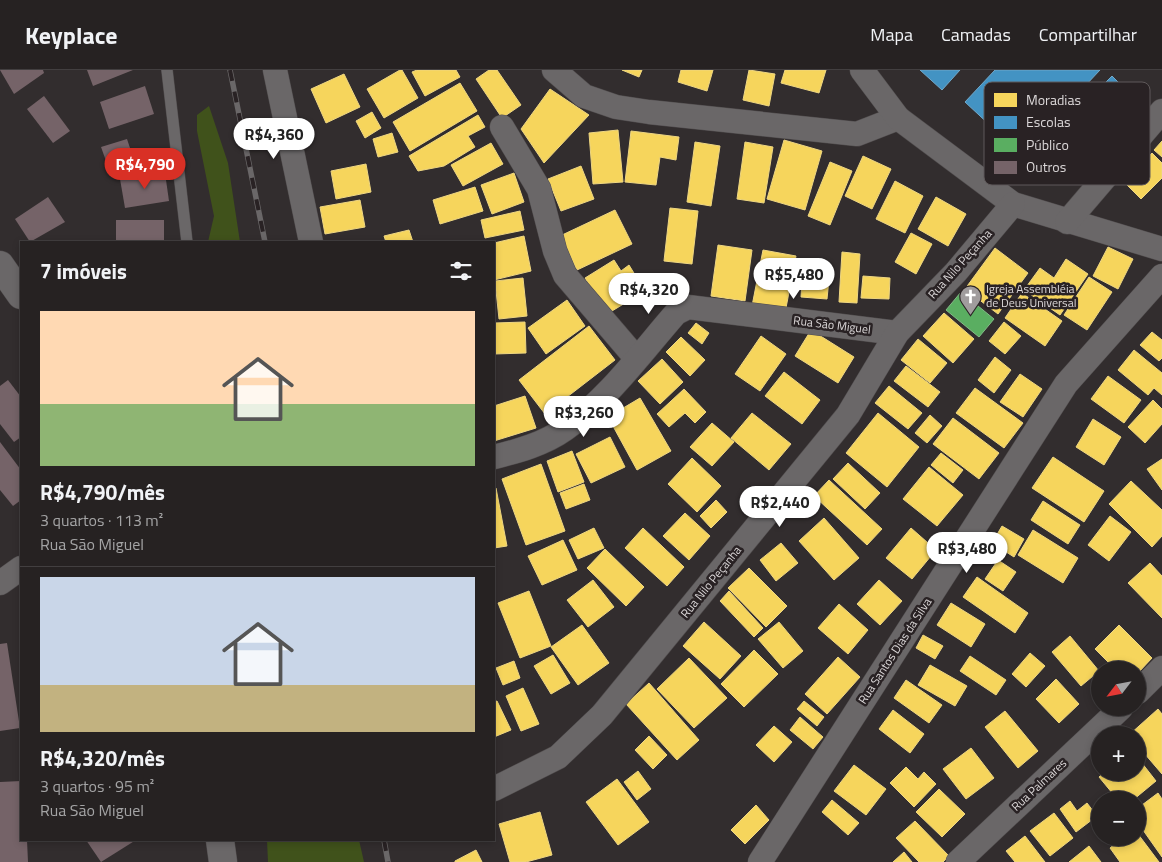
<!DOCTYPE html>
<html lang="pt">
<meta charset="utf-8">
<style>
body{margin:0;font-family:"Titillium Web",sans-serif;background:#2e2a2a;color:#f1f3f6;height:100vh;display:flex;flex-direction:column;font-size:19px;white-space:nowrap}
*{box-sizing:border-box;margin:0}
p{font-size:16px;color:#a4a4a5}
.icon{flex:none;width:28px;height:28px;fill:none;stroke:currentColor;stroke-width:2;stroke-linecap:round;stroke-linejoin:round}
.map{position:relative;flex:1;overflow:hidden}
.drawer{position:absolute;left:20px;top:171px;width:475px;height:600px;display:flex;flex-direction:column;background:#262222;border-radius:0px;box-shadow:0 2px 8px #0003,0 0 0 1px #423f40}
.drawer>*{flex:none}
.needle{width:32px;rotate:238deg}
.controls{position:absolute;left:1091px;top:591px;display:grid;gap:10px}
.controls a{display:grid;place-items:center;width:55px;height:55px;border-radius:50%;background:#262222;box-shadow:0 2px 8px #0003,0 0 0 1px #423f40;font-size:25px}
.price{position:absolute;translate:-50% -42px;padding:0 11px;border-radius:18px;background:#fff;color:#222;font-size:16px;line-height:32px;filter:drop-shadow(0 1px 2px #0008)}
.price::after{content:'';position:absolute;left:50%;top:30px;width:15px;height:11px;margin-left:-8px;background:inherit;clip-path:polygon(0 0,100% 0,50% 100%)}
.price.active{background:#d93025;color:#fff}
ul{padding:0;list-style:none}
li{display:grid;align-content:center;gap:10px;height:265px;padding:0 20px}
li+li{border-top:1px solid #423f40}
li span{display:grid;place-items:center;height:155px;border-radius:0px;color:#555}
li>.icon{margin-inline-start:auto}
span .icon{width:90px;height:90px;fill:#fffc;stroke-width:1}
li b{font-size:21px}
h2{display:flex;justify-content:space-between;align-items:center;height:60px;padding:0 20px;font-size:21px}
header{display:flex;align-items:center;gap:30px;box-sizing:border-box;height:70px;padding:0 25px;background:#262222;border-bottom:1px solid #423f40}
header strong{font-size:24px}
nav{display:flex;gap:28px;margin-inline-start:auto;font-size:18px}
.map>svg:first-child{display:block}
</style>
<header>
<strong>Keyplace</strong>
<nav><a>Mapa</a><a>Camadas</a><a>Compartilhar</a></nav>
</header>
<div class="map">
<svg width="1162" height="792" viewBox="0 0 1162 792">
<rect width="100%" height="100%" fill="#322d2e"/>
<g fill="#40521b">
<path d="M209,36l19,57 12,79h-32l6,-26 -17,-85v-16z"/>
<path d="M267,770h92l5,22h-96z"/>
</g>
<g fill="#f6d55c" stroke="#eed682">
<path d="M400,0h2l16,28 -34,20 -17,-29z"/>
<path d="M417,0h39l4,7 -35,19 -13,-24z"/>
<path d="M489,0h8l24,35 -19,13 -26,-39z"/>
<path d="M622,0h20l-3,7z"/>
<path d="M681,0h32l-6,21 -29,-9z"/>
<path d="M749,0l26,4 -6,32 -26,-6z"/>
<path d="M785,0h41l-7,23 -38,-10z"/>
<path d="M344,4l16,33 -34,16 -15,-34z"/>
<path d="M460,13l17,28 -67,40 -17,-29z"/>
<path d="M550,19l39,26 -45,48 -23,-34z"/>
<path d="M372,42l9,16 -16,10 -9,-17z"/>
<path d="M478,45l7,12 -17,9 7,11 -31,19 -26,5 -9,-15z"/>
<path d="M618,60l5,52 -30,2 -4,-51z"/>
<path d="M631,61l48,6 -3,23 -16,-3 -4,28 -31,-3z"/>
<path d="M392,63l6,19 -20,5 -5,-18z"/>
<path d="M784,70l38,11 -17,59 -38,-11z"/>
<path d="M1162,71v16l-8,-7z"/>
<path d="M695,72l25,4 -9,60 -24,-4z"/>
<path d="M745,72l28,5 -9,56 -27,-4z"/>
<path d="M491,73l12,21 -40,22 -12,-21z"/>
<path d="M1152,83l10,10v15l-21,21 -17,-17z"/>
<path d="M863,86l28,13 -19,40 -27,-13z"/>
<path d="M830,92l22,9 -22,54 -22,-9z"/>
<path d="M366,94l5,28 -35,7 -5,-28z"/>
<path d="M581,96l13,33 -33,12 -13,-32z"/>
<path d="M514,103l10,29 -32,12 -11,-29z"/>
<path d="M895,111l28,15 -18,37 -29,-14z"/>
<path d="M475,117l8,24 -43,13 -7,-24z"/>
<path d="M936,127l30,17 -18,32 -30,-17z"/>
<path d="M360,130l5,27 -40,7 -5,-27z"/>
<path d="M670,138l28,3 -6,53 -28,-3z"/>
<path d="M615,140l17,34 -55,26 -17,-34z"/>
<path d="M520,141l4,19 -39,8 -4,-18z"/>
<path d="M409,160l4,12h-27l-2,-6z"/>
<path d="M911,163l21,11 -16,30 -21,-12z"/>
<path d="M524,166l7,35 -37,9v-37z"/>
<path d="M718,175l34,5 -7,51 -34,-5z"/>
<path d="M1108,177l25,12 -15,30 -25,-13z"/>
<path d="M995,178l33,25 -30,41 -33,-25z"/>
<path d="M763,180l33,6 -11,57 -33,-7z"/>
<path d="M842,182l18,2 -3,49 -18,-1z"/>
<path d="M1066,189l22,15 -28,41 -36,-25 16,-22 14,10z"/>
<path d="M614,190l7,11 8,-6 16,26 -38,23 -22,-36z"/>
<path d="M803,196l27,3 -3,30 -26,-2z"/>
<path d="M863,206l27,2 -1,21 -28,-1z"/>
<path d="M1089,207l23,15 -25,38 -23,-15z"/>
<path d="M523,208l4,38 -28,3 -4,-38z"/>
<path d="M1022,223l40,28 -17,25 -40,-28z"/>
<path d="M567,230l18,26 -39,28 -18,-26z"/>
<path d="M944,243l30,26 -21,24 -30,-27z"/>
<path d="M525,252l1,31 -32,1v-31z"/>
<path d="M1004,252l17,14 -16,18 -16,-13z"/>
<path d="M696,253l13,10 -7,11 -14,-11z"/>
<path d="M589,256l26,34 -70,54 -26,-34z"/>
<path d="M811,260l43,27 -16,26 -43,-27z"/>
<path d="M1152,262l10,8v18l-3,3 -19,-16z"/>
<path d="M761,266l25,18 -26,37 -25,-17z"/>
<path d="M681,267l24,23 -15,16 -24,-24z"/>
<path d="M918,269l29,24 -17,20 -29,-23z"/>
<path d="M1134,280l28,23v22l-8,-7 -6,7 -30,-25z"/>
<path d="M995,287l16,13 -17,23 -16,-13z"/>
<path d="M662,289l21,23 -23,22 -22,-23z"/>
<path d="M906,296l34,26 -12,15 -34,-26z"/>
<path d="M784,302l36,28 -18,24 -37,-28z"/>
<path d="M1020,304l22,15 -19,28 -23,-15z"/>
<path d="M1108,306l33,24 -17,23 -33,-24z"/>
<path d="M889,316l33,27 -14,16 -33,-26z"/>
<path d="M975,318l48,35 -19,25 -48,-35z"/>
<path d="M684,319l22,23 -11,11 -10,-10 -16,14 -12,-13z"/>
<path d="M525,326l11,32 -42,13v-35z"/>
<path d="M640,328l31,53 -34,19 -29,-53z"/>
<path d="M1153,330l9,9v15l-17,19 -17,-16z"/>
<path d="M752,343l39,31 -22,26 -38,-32z"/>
<path d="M878,343l41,34 -32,40 -41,-34z"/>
<path d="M930,345l12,11 -15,17 -12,-10z"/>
<path d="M953,348l46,35 -20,26 -46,-35z"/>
<path d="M1093,349l28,18 -17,28 -28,-18z"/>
<path d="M712,353l22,19 -22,24 -22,-19z"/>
<path d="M610,367l15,30 -34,16 -15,-29z"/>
<path d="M572,381l12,31 -26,10 -11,-31z"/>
<path d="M941,383l22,17 -10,13 -22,-18z"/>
<path d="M1053,387l51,34 -20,31 -52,-34z"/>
<path d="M692,388l29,28 -24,26 -29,-28z"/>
<path d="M1162,389v31l-15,-21z"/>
<path d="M848,393l32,30 -15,16 -32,-30z"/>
<path d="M541,394l24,67 -39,14 -24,-66z"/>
<path d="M929,397l34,28 -26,31 -34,-27z"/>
<path d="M829,410l53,49 -15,16 -53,-49z"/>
<path d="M1131,411l31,29v26l-10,11 -43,-43z"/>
<path d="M584,414l6,16 -24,9 -6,-16z"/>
<path d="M494,418h2l11,58 -13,2z"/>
<path d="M716,430l11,12 -16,16 -11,-12z"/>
<path d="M1043,431l37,24 -12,19 -37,-24z"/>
<path d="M685,443l25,23 -21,24 -26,-24z"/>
<path d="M1110,446l21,16 -22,29 -21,-16z"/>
<path d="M824,448l35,40 -25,22 -35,-39z"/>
<path d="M1002,456l22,13 -10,18 -22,-14z"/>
<path d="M594,458l10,20 -26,11 -9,-19z"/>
<path d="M643,458l41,39 -17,19 -42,-38z"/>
<path d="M911,458l25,22 -24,29 -26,-21z"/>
<path d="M1033,460l45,28 -15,25 -45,-28z"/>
<path d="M563,470l14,30 -35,15 -14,-29z"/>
<path d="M781,473l17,20 -22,18 -16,-21z"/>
<path d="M605,479l39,38 -18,19 -39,-38z"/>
<path d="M998,490l18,12 -13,19 -18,-12z"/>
<path d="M1150,493l12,13v42l-34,-35z"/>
<path d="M749,498l38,38 -21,21 -38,-39z"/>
<path d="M977,507l51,36 -13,20 -52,-36z"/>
<path d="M593,510l21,27 -26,20 -21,-27z"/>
<path d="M879,510l23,21 -22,24 -23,-21z"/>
<path d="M529,521l22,55 -31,12 -22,-55z"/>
<path d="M729,521l34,37 -9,9 -34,-36z"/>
<path d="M951,533l34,21 -14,23 -34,-22z"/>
<path d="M839,534l29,26 -20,24 -30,-26z"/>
<path d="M704,552l37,34 -21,23 -37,-33z"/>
<path d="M779,552l24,29 -20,17 -25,-29z"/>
<path d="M582,555l27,38 -31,22 -27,-38z"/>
<path d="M1119,555l33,33 -14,15v-3h-22l-21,-21z"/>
<path d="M923,565l20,11 -8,13 -19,-11z"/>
<path d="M1070,566l29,35 -18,15 -29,-34z"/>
<path d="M754,580l24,24 -34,33 -23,-23z"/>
<path d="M1030,583l15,13 -19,21 -14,-13z"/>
<path d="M553,585l17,28 -19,11 -17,-28z"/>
<path d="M970,586l36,24 -10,15 -36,-24z"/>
<path d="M838,587l22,20 -33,37 -22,-20z"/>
<path d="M689,588l38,40 -33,30 -37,-39z"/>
<path d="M514,591l6,17 -17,7 -7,-17z"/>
<path d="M930,595l37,21 -12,20 -37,-21z"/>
<path d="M1056,609l23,25 -20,19 -23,-24z"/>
<path d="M906,610l36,25 -13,18 -35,-25z"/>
<path d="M649,613l50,57 -22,20 -51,-56z"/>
<path d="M523,618l16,36 -18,7 -15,-35z"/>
<path d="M497,631l14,29 -17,7v-35z"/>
<path d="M804,631l20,16 -7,9 -20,-17z"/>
<path d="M1158,639l4,5v60l-24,-28v-11h-9z"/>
<path d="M893,640l31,24 -14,19 -31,-24z"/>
<path d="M1005,641l33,40 -20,17 -33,-41z"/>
<path d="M800,647l23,20 -10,12 -23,-19z"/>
<path d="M774,656l18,16 -18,20 -18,-17z"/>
<path d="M649,666l18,19 -14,14 -18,-19z"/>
<path d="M971,678l23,30 -28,21 -23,-30z"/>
<path d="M1138,688l18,23 -23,19h-15l-19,-23 5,-5h34z"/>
<path d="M854,695l32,24 -20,26 -32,-24z"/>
<path d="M906,697l12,12 6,-7 12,12 -22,23 -24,-24z"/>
<path d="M638,701l13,18 -14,11 -13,-18z"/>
<path d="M617,709l32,43 -31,23 -32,-43z"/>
<path d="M939,719l26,25 -23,23 -26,-25z"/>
<path d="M1158,723l4,6v58l-24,-34v-15z"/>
<path d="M832,730l27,23 -11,12 -26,-23z"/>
<path d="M1070,731l7,10 10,-8 10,13 -21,16 -16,-23z"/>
<path d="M756,735l13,15 -24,24 -14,-14z"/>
<path d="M540,742l12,43 -26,7h-16l-11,-38z"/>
<path d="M1054,743l19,25 -23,18 -20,-25z"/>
<path d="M915,751l34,35 -6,6h-24l-23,-24z"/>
<path d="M1138,764l21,28h-39l-10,-14 13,-10h15z"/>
<path d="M1025,766l20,26h-30l-9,-11z"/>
<path d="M1089,776l12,16h-32z"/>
<path d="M476,780l6,12h-27v-1z"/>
<path d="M904,782l8,10h-19z"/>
</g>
<g fill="#4393c3" stroke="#71a8ca">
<path d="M920,0h40l-18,20z"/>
<path d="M995,0h105l-79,84 -56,-52z"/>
<path d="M1112,6l18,18 -32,33 -19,-18z"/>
</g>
<path fill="#5aae61" stroke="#81bb85" d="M961,222l33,27 -15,18 -33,-27z"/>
<g fill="#756368">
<path d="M0,0h43l1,3 -30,21z"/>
<path d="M87,0h46l-40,16z"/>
<path d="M145,16l9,28 -45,15 -9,-27z"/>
<path d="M44,26l26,35 -17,12 -26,-34z"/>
<path d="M127,69l8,24 -25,9 -9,-25z"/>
<path d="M165,103l4,28 -44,7 -5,-29z"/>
<path d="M48,127l17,25 -35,20 -15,-23z"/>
<rect x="116" y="150" width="48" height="22"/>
<path d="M8,310l13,17v40l-7,5 -14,-18v-38z"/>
<path d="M0,372l21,28v30l-8,6 -13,-16z"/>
<path d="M7,573l13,85 -20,3v-87z"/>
<path d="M21,711v59h6l1,22h-28v-80z"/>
<path d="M86,770h50l-35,22z"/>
</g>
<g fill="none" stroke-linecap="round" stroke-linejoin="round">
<defs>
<path id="service" d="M167,0l20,172"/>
<g id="minor">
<path d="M275,0l36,172"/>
<path d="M554,0l30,26 32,11 33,5 208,22 41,-16"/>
<path d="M862,0l36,48 115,86 149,45"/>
<path d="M502,57l37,62 16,62 10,24 71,83"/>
<path d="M1067,152l95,-111"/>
<path d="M494,387c24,-6 50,-13 71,-28 43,-30 76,-76 111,-116l12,-6 209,26"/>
<path d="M0,513l21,-15"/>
<path d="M1138,622l24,-24"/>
<path d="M494,719l64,-32 44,-42 246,-300 49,-82 59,-61 57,-68"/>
<path d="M760,792l306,-478 96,-108"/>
<path d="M958,792l163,-154"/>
</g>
<g id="tertiary">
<path d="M0,195l21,30"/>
<path d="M220,770l3,22"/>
</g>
</defs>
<use href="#service" stroke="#504c4d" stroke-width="12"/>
<use href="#minor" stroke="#504c4d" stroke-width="25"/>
<use href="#tertiary" stroke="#504c4d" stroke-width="29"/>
<use href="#service" stroke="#6a6768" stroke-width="11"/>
<use href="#minor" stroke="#6a6768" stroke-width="24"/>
<use href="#tertiary" stroke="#6a6768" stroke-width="28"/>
<defs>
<g id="rail">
<path d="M230,0l35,172"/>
<path d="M384,770l4,22"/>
</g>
</defs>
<use href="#rail" stroke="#6a6768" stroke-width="5.5"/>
<use href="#rail" stroke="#292224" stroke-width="4" stroke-dasharray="11" stroke-linecap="butt"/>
</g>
<defs>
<symbol id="church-pin" viewBox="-11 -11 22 30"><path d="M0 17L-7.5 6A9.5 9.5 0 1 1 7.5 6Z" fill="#a09c9d" stroke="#292224"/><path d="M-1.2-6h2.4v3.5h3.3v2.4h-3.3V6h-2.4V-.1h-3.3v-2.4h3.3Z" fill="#fff"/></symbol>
</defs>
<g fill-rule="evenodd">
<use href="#church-pin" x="958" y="214" width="25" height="34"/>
</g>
<g text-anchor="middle" stroke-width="5" stroke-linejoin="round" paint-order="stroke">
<g font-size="12" fill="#dcd8d9" stroke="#292224">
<text transform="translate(960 194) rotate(-48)" y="4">Rua Nilo Peçanha</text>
<text transform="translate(832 255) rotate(7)" y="4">Rua São Miguel</text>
<text transform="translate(711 512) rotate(-51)" y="4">Rua Nilo Peçanha</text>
<text transform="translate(895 581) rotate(-57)" y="4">Rua Santos Dias da Silva</text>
<text transform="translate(1039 715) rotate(-43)" y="4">Rua Palmares</text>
</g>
<g font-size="12" fill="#dcd8d9" stroke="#292224" text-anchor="start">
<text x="986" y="223">Igreja Assembléia<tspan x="986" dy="14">de Deus Universal</tspan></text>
</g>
</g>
<rect x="984" y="12" width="166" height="103" rx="8" fill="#292224" stroke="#5f595a" stroke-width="1"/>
<rect x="994" y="23" width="23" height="14" fill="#f6d55c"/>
<rect x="994" y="46" width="23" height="13" fill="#4393c3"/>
<rect x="994" y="68" width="23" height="14" fill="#5aae61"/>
<rect x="994" y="91" width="23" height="13" fill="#756368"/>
<g font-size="14" fill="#dcd8d9">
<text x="1026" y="35">Moradias</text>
<text x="1026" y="57">Escolas</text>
<text x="1026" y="80">Público</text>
<text x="1026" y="102">Outros</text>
</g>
</svg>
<div class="controls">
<a><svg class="needle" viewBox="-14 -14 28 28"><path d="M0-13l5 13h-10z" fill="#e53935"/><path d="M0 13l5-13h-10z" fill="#a4a4a5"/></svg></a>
<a>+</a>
<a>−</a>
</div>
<b class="price" style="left:274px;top:90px">R$4,360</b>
<b class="price active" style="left:145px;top:120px">R$4,790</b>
<b class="price" style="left:794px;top:230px">R$5,480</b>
<b class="price" style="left:649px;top:245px">R$4,320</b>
<b class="price" style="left:584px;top:368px">R$3,260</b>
<b class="price" style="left:780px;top:458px">R$2,440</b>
<b class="price" style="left:967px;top:504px">R$3,480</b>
<section class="drawer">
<h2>7 imóveis<svg class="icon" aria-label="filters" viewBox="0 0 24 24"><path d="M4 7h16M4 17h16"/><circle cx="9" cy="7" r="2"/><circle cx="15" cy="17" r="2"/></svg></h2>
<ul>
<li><span style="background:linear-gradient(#ffd9b3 60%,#8fb573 0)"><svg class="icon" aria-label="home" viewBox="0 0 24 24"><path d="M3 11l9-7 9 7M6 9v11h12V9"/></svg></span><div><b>R$4,790/mês</b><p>3 quartos · 113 m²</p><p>Rua São Miguel</p></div></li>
<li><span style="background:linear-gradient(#c9d6e8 70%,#c2b280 0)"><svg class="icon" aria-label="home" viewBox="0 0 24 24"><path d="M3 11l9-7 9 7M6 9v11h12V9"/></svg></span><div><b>R$4,320/mês</b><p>3 quartos · 95 m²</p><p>Rua São Miguel</p></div></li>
</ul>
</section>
</div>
